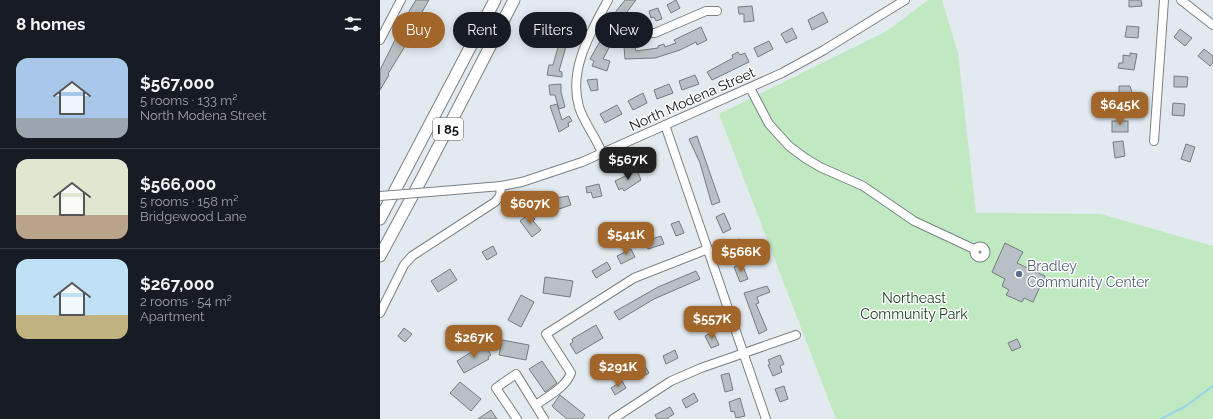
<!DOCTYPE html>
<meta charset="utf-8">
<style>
body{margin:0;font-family:Raleway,sans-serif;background:#242831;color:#f1f3f6;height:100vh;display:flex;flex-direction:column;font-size:15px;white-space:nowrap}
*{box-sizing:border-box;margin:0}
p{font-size:13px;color:#9ea1a6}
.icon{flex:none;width:22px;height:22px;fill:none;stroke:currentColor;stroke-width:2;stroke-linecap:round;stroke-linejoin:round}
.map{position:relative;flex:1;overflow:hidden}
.panel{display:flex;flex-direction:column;background:#171b24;width:380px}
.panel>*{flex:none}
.guide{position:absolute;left:12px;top:12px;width:380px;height:36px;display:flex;gap:8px}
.price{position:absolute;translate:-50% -34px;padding:0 9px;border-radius:8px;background:#a3662a;color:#fff;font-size:13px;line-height:26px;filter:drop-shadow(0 1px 2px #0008)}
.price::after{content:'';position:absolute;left:50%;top:24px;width:12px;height:9px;margin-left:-6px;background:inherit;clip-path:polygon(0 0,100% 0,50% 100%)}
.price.active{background:#222;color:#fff}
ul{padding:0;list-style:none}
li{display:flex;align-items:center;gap:12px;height:100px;padding:0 16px}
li+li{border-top:1px solid #363941}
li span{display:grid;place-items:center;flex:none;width:112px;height:80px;border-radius:12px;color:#555}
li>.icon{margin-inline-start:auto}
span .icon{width:48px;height:48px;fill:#fffc;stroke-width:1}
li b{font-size:17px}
h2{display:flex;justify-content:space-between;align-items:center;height:48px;padding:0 16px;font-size:17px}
.chip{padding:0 14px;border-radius:18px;background:#171b24;box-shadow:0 2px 10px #0003;font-size:14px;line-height:36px}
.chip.active{background:#a3662a;color:#fff}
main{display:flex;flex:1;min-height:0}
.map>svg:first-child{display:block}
</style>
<main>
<section class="panel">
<h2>8 homes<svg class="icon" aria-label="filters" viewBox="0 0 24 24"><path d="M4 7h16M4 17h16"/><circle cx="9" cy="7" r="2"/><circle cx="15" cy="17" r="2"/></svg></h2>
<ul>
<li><span style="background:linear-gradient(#a9c7e8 75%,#9aa5b1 0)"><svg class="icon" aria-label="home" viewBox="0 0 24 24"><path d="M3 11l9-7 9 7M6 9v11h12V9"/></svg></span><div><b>$567,000</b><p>5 rooms · 133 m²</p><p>North Modena Street</p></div></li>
<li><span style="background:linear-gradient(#dfe7d0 70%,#b9a48a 0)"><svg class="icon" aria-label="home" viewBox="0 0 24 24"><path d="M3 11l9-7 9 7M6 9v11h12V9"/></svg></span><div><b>$566,000</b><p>5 rooms · 158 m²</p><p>Bridgewood Lane</p></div></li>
<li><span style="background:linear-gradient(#bfe0f5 70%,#c2b280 0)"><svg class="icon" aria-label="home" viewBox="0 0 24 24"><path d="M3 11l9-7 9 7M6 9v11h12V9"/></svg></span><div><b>$267,000</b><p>2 rooms · 54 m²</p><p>Apartment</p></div></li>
</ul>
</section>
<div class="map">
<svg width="833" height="419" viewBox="0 0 833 419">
<rect width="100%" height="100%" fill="#e2eaf0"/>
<path fill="#c0e8c1" d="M548,0h14l16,53 18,160 125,1 112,32v173h-377l-117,-305 168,-83z"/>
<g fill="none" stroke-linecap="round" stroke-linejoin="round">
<path stroke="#90d6e7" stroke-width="2" d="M781,419l25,-13 27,-20"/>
</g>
<g fill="#b8c0c5" stroke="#757c81">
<path d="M36,0h13l-7,12 3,2 -7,10 -12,-8z"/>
<path d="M245,0h11l-15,20 -7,-6z"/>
<path d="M296,0l4,8 -9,5 -4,-8z"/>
<path d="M749,0h12l1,6 -13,1z"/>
<path d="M372,6l2,15 -10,1v-8h-5l-1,-7z"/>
<path d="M278,8l4,11 -6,2 -2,-4 -3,1 -2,-7z"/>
<path d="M443,12l5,10 -16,8 -4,-10z"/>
<path d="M193,15l7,6 -11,15 4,2 -3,6 -3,-1 -8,28 3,1v5l-15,-2 2,-10h4l7,-25 -3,-2 4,-10 2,1z"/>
<path d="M747,26l12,1 -1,11 -13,-1z"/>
<path d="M321,27l6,13 -10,5 -1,-3 -16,8 -25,8 -30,1 -1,-12h11l1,4 22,-3v-2l6,-2 1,3 11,-4 -2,-3z"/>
<path d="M21,28l13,9 -5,7 -2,-1 -19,31 1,1 -9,15v-20z"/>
<path d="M412,28l5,10 -11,5 -5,-9z"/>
<path d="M800,29l12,9 -7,8 -11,-9z"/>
<path d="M223,36l9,6 -9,17 7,2 -3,10 -15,-5 2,-5 -4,-2z"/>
<path d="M389,41l4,8 -15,8 -4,-9z"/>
<path d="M824,49l9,7v7l-3,3 -12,-10z"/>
<path d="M358,52l2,3 5,-2 4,9 -37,18 -5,-8 26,-14 -1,-3z"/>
<path d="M750,53l7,1 -3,16 -16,-2 1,-5h4v-8l7,1z"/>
<path d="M315,75l4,9 -17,6 -3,-9z"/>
<path d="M794,76l14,1 -1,10h-13z"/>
<path d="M217,79l1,11 -7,1 -4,-11z"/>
<path d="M181,84v8l4,15 -6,2 -4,-14h-5l-1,-10z"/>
<path d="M289,84l4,9 -16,6 -3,-9z"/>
<path d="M739,86h11l4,13 -7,1 -1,-4 -7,1z"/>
<path d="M263,93l4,10 -14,7 -5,-9z"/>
<path d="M793,103l12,1 -1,12 -12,-1z"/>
<path d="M177,104l5,16 7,-4 3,5 -4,2 1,3 -10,6 -9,-26z"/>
<path d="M237,105l5,9 -17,9 -5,-9z"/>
<rect x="732" y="121" width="16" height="11"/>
<path d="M317,136l23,66 -8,3 -12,-42 -11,-24z"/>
<path d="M743,141l2,15 -10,2 -2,-16z"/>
<path d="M806,144l9,3 -5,15 -9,-3z"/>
<path d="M257,170l4,10 -17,11 -2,-3 -3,2 -4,-9z"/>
<path d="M219,184l3,12 -9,2 -2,-6 -4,1 -1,-6z"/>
<path d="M188,196l3,9 -18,6 -3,-12z"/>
<path d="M150,213l5,6 -2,2 8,9 -9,7 -12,-16z"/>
<path d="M344,213l7,16 -8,4 -7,-16z"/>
<path d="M299,221l5,12 -8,3 -5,-12z"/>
<path d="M281,236l3,8 -16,5 -2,-8z"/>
<path d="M360,239l5,17 -8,2 -6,-17z"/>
<path d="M625,243l18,9 -6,11 28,13 -12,26 -9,-4 -2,4 -16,-7 3,-5 -7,-4 3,-7 -13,-7z"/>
<path d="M113,246l4,8 -10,6 -5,-8z"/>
<path d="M251,249l4,8 -14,7 -4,-8z"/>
<path d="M227,262l4,7 -15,9 -4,-7z"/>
<path d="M362,264l6,15 -8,3 -6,-15z"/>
<path d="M70,269l7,11 -19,12 -7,-11z"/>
<path d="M316,271l4,8 -46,20 -35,21 -5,-8 44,-25z"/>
<path d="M165,277l28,4 -3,16 -27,-4z"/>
<path d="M387,286l3,6 -13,5 2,6 -3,1 11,26 -8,4 -15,-41z"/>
<path d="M141,295l13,7 -13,25 -13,-7z"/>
<path d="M326,311l4,13 -9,3 -3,-13z"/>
<path d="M216,325l7,13 -27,16 -6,-10 3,-2 -1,-3z"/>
<path d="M24,328l8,6 -7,8 -7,-6z"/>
<path d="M333,332l6,13 -8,3 -6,-12z"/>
<path d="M637,339l4,8 -9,4 -4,-8z"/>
<path d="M122,340l27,5 -3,15 -27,-5z"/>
<path d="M104,344l7,11 -3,2 1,2 -25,14 -7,-12z"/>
<path d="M295,350l3,8 -12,6 -3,-8z"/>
<path d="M400,355l4,9 -4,2 2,6 -9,4 -5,-11 2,-1 -2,-4z"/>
<path d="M162,361l15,22 -12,9 -16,-23z"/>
<path d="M265,366l4,7 -11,6 -4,-7z"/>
<path d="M349,373l4,17 -8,2 -4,-17z"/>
<path d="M242,381l4,7 -11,7 -4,-7z"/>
<path d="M80,382l21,17 -10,12 -21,-18z"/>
<path d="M404,386l4,13 -8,3 -5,-13z"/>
<path d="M314,393l4,8 -12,7 -4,-8z"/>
<path d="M180,395l25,20 -3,4h-15l-12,-10 -3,-3z"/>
<path d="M360,398l5,18 -9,2 -2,-7 -3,1 -2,-10z"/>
<path d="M290,407l4,7 -8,5h-9l-2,-4z"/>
<path d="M111,410l6,9h-19z"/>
</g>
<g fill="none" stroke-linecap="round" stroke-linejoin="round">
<defs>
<g id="minor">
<path d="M801,0l32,25"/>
<path d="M217,22l14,6 21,5h23l51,-22h11"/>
<path d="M0,40l21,-40"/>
<path d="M370,88l19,36 20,22 16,12 15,9 43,19 51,35 60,28"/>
<path d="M285,125l101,294"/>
<path d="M774,141l10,-141"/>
<path d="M222,153c-6,-16 -18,-30 -23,-46 -11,-38 12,-75 29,-107"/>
<path d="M62,191l59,-5 21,-4 60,-20 200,-89 42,-23 81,-50"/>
<circle cx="600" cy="252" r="5.5"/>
<path d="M0,313l24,-48 8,-9 83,-54 5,-6 1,-10"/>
<path d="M156,405c11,-8 30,-18 35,-32l-25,-39 88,-56 74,-29"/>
<path d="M137,419l-21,-31 20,-14 28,45"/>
<path d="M233,419l58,-38 30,-13 95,-33"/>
</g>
<g id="highway">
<path d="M0,219l115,-219"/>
<path d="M0,256l41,-76 93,-180"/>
</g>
</defs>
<use href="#minor" stroke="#7a8186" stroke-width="10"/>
<use href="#highway" stroke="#7a8186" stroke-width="13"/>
<use href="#minor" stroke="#fff" stroke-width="8"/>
<use href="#highway" stroke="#fff" stroke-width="11"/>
<defs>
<path id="minor-bridge" d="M0,196l62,-5"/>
</defs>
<use href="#minor-bridge" stroke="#7a8186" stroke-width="10" stroke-linecap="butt"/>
<use href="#minor-bridge" stroke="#fff" stroke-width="8"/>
</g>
<circle fill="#5c6f8a" stroke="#fff" stroke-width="1.5" cx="639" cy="274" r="4"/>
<g text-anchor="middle" stroke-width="3" stroke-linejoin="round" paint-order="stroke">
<rect fill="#fff" stroke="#5a5d5e" stroke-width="1" x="53" y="118" width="30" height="22" rx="3"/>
<g font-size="13" font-weight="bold" fill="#141719">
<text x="68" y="134">I 85</text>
</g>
<g font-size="14" fill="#141719" stroke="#fff">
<text transform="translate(312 99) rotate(-24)" y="5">North Modena Street</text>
</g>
<g font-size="14" fill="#4e5e75" stroke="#fff" text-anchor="start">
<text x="647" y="271">Bradley<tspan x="647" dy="16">Community Center</tspan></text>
</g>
<g font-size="14" fill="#103e16" stroke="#fff">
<text x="534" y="303">Northeast<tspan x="534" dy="16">Community Park</tspan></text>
</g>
</g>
</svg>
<b class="price" style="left:740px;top:126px">$645K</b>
<b class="price active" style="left:248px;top:181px">$567K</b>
<b class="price" style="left:150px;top:225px">$607K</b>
<b class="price" style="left:246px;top:256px">$541K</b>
<b class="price" style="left:361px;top:273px">$566K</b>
<b class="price" style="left:332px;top:340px">$557K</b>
<b class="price" style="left:94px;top:359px">$267K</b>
<b class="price" style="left:238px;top:388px">$291K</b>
<div class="guide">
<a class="chip active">Buy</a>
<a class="chip">Rent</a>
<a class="chip">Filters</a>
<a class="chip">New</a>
</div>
</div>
</main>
